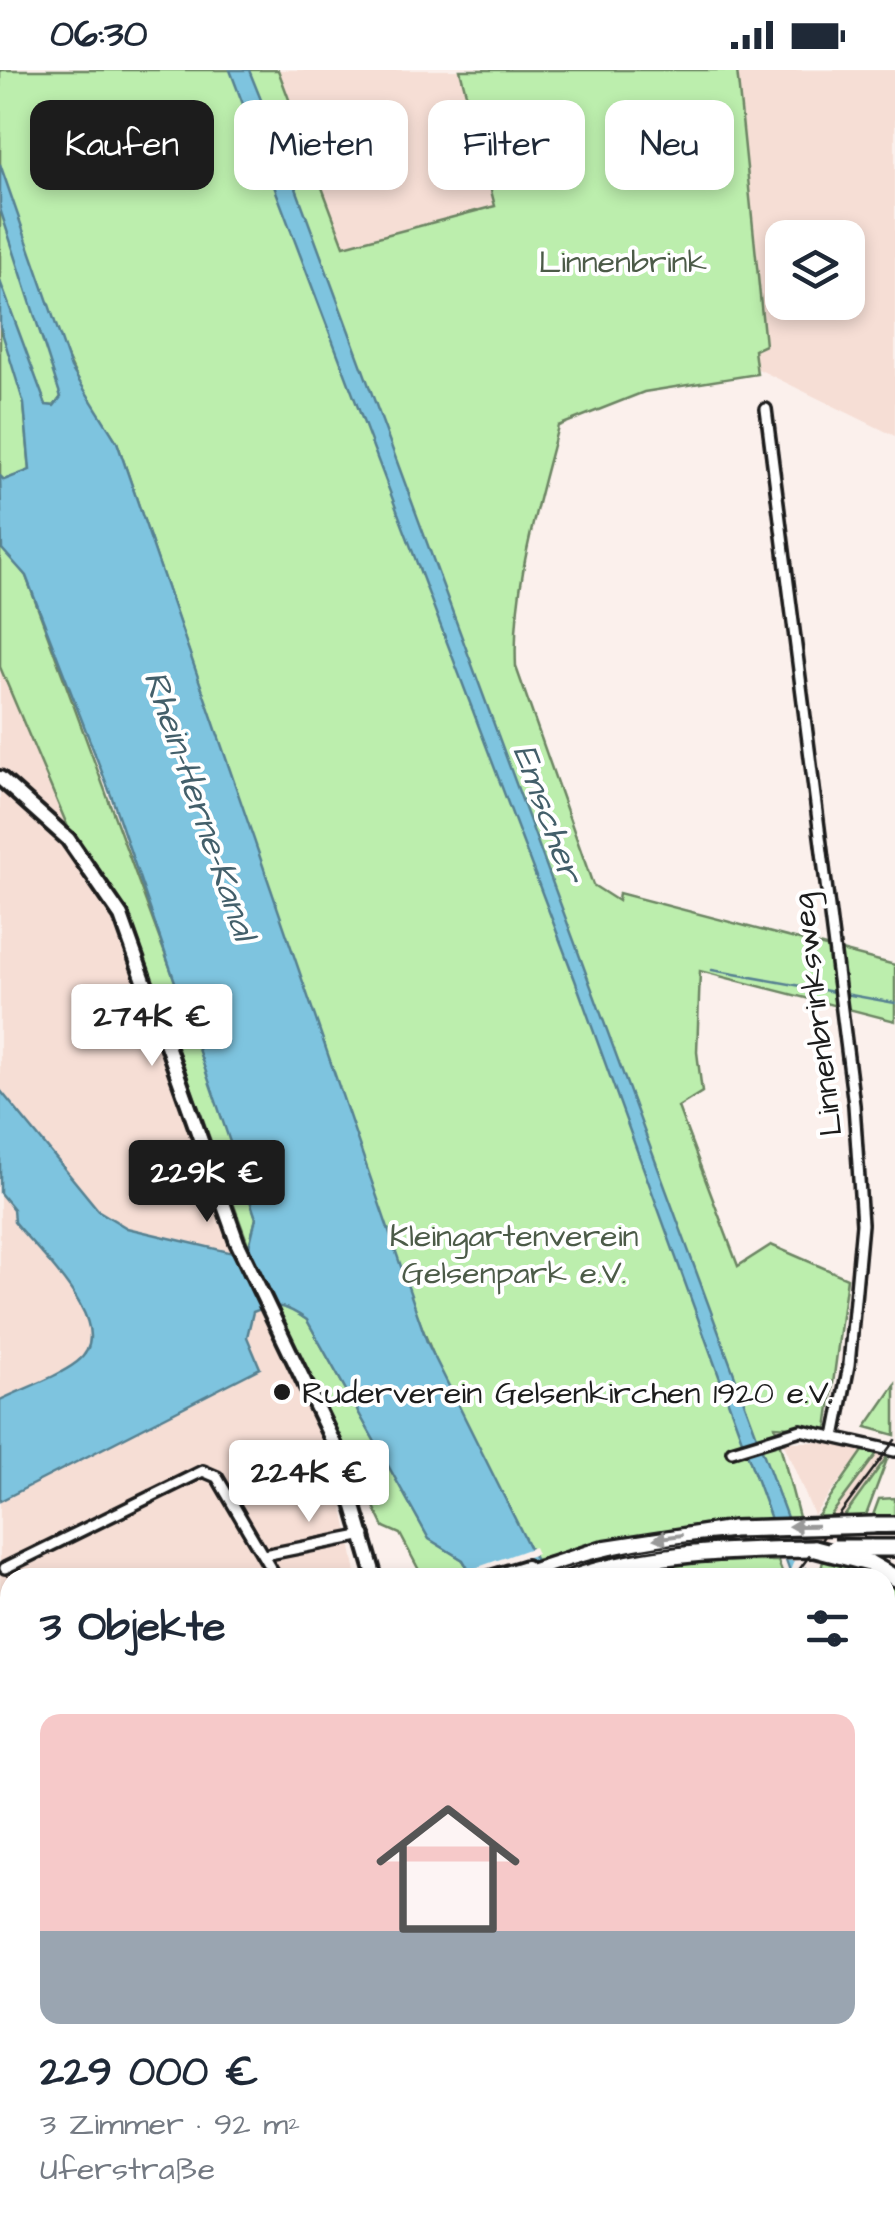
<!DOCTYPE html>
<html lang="de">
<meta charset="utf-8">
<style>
body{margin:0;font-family:"Architects Daughter",sans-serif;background:#f6f6f7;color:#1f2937;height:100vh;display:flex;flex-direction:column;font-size:38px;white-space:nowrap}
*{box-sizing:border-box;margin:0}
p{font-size:32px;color:#747a83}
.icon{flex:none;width:55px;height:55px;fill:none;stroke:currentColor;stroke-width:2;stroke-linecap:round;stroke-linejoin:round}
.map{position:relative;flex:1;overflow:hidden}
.panel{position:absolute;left:0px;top:1498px;width:895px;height:672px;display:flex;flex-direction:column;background:#fff;border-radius:30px 30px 0 0;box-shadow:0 5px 15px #0003}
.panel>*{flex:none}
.banner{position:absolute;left:30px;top:30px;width:835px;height:90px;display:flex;gap:20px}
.buttons{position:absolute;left:765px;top:150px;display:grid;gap:20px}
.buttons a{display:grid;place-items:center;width:100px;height:100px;border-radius:20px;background:#fff;box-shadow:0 5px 15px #0003;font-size:50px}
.price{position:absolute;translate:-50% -85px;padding:0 22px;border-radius:10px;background:#fff;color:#222;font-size:32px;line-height:65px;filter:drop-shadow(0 2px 5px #0008)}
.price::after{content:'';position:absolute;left:50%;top:60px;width:30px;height:22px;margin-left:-15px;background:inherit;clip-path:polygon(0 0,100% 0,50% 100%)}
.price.selected{background:#1c1c1c;color:#fff}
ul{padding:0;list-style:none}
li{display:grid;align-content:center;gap:20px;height:530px;padding:0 40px}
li+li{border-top:2px solid #e0e1e3}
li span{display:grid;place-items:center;height:310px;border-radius:20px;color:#555}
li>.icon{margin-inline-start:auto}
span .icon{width:180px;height:180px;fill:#fffc;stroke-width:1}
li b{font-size:42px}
h2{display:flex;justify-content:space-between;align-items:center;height:120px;padding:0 40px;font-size:42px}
.chip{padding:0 35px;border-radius:20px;background:#fff;box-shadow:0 5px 15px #0003;font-size:35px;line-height:90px}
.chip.selected{background:#1c1c1c;color:#fff}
.status{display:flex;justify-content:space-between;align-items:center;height:70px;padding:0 50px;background:#fff;direction:ltr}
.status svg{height:28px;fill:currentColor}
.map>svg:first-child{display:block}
</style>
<div class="status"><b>06:30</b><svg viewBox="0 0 49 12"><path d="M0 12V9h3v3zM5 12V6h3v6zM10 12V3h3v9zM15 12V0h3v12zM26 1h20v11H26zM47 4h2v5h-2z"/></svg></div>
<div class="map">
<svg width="895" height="2169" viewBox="0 0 895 2169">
<rect width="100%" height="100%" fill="#fbf0ec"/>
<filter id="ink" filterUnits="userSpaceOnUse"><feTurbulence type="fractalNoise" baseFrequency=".01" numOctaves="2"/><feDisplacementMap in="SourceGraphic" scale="20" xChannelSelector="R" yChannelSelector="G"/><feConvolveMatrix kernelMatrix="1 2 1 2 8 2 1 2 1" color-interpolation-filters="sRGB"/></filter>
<g filter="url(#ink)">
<g fill="#f6ded5" fill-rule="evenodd">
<path d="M278,0h182l35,136 -151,41z"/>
<path d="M727,0h168v366l-139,-68zM782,168h66v64h-66z"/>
<path d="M0,597l70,165 64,133 84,243 103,227 21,68 15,74 -347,1v261l-10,7z"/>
<path d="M783,1372h36l44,9 -49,64z"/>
<path d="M878,1382l11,2 -68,92 -5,-14z"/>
<path d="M10,1982v178h111l1,9h-122v-186z"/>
<path d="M380,2160h78l-2,9h-83z"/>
<path d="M475,2160h298l3,9h-303z"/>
</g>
<g fill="#bceead" stroke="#6c8564" stroke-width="2.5">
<path d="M0,0h278l66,176 151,-40 -35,-136h277l28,275 -11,5 3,24 -113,18 -86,34c-20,79 -46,159 -42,241l77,218 25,16 1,-8 276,72v56l-195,-50 -3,81 5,40 -24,15 60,159 33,-21 76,33 -20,151 -52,-3 25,95 -163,15 -102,24 -89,-174 -36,-88 -293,-856 -35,-53 -20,-43 -13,5 12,46 -7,9 -8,-1 -19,-46 -14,4 11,41 6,67 -26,9 -4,-4z"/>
<path d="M0,472l26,34 191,519 39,123 -7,29 -109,-302 -31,-62 -39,-51 -70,-165z"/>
<path d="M276,1236h11l20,14 122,218 34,22 6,10 -21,8 -28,-6 -20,-38 -16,-7z"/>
<path d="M895,1315v50l-29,-8z"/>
<path d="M863,1381l15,1 -50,67 -13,1z"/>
<path d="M889,1384l-24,64h-22z"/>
<path d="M895,1428v18l-23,2 7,-19z"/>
<path d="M744,1491h34l5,13 -184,4 97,-16z"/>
<path d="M823,1491l35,6v10l-49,1 11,-4z"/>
<path d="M885,1508l10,9v104l-10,-27z"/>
<path d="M885,1615l10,23v104l-10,-27z"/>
<path d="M885,1762l10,22v347l-10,1z"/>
<path d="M121,2160h128l2,9h-129z"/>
</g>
<g fill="#7ec4df" stroke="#578191" stroke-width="2.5">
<path d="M230,0h19l41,102 519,1405h-17l-217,-597z"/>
<path d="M0,94l71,204 46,74 310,900 117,235h-71l-10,-17 -34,-21 -122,-219c-20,-14 -31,-18 -54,-8l-6,25 13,31 -260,133v-101c24,-12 56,-22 77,-38 45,-34 -39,-110 -63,-140l-1,-13 -13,-16v-103l99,121 28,17 106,25 16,-6 7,-29 -144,-420 -86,-222 -24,-27 -2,-73 4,4 26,-10 -6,-66 -24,-78v-45l46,124 8,1 7,-9 -61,-188z"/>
<path d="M885,1715l10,27v42l-9,-16z"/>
<path d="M895,2131v38h-83l-3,-9h76v-28z"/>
</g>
<g fill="#fbf0ec">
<path d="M793,1450l16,42 -11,15 -11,1 7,-17 -14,-1 -14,-39z"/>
<path d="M534,1477l3,7 -69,23 -4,-5z"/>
</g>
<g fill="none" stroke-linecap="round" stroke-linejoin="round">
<g stroke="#578191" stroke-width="2.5">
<path d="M712,900l183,33"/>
<path d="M344,2169l7,-9"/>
</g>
<defs>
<g id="street">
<path d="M766,339l88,696 8,119 -13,141 -14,72"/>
<path d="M732,1381l69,-21 94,21"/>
<path d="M264,1485l101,-20"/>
<path d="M5,1498l198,-97 14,6 59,101"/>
<path d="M0,1981l10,-1"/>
</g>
<g id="secondary">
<path d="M0,708l68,61 53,77 116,326 101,210 37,126"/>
<path d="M490,1508l36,-11"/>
<path d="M465,2169l1,-9"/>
</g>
<g id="primary">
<path d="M873,1455h22"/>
<path d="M870,1478h25"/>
<path d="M869,1493l26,15"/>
<path d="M514,1508l89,-29 130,-20"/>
<path d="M572,1508c79,-26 161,-28 243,-29"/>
<path d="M0,1791l10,-7"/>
<path d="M0,1814l10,-6"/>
</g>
</defs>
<use href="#street" stroke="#1c1c1c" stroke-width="16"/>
<use href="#secondary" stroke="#1c1c1c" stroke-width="20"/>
<use href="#primary" stroke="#1c1c1c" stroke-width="22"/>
<use href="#street" stroke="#fff" stroke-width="9"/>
<use href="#secondary" stroke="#fff" stroke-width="12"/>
<use href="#primary" stroke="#fff" stroke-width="15"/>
<g stroke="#1c1c1c" stroke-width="2.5">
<path d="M535,1508c116,-44 238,-43 360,-45"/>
<path d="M0,1805l10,-7"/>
</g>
<g stroke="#1c1c1c" stroke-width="2.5">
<path d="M793,1508l102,-138"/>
<path d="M300,2169l6,-9"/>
</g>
<defs>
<g id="primary-bridge">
<path d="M733,1459l140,-4"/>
<path d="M834,1478h36"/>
<path d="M815,1479l54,14"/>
</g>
</defs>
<use href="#primary-bridge" stroke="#1c1c1c" stroke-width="22" stroke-linecap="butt"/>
<use href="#primary-bridge" stroke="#fff" stroke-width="15"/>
</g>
<defs><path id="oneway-solid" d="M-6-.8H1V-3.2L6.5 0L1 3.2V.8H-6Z" transform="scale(2.5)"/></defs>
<g fill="#999">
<use href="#oneway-solid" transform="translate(803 1456) rotate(179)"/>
<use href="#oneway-solid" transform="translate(668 1467) rotate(172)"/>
</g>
</g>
<circle fill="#1c1c1c" stroke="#fff" stroke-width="4" cx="282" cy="1322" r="10"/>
<g text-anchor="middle" stroke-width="8" stroke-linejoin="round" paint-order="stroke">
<g font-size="32" fill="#4c5b48" stroke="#fff">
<text x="623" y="202">Linnenbrink</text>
<text x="514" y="1176">Kleingartenverein<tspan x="514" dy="37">Gelsenpark e.V.</tspan></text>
</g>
<g font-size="32" fill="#1c1c1c" stroke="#fff">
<text transform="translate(816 945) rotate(-97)" y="11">Linnenbrinksweg</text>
</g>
<g font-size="32" fill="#1c1c1c" stroke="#fff" text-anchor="start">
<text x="302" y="1333">Ruderverein Gelsenkirchen 1920 e.V.</text>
</g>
<g font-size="35" font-style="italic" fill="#435f6a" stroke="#fff">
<text transform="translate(201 735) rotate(71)" y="12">Rhein-Herne-Kanal</text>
<text transform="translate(549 743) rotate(70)" y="12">Emscher</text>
</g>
</g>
</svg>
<div class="buttons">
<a><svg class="icon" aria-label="layers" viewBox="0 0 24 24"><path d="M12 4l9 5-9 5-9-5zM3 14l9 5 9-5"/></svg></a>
</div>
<b class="price" style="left:152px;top:999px">274K €</b>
<b class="price selected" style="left:207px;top:1155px">229K €</b>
<b class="price" style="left:309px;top:1455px">224K €</b>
<div class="banner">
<a class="chip selected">Kaufen</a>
<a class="chip">Mieten</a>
<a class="chip">Filter</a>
<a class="chip">Neu</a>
</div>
<section class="panel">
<h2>3 Objekte<svg class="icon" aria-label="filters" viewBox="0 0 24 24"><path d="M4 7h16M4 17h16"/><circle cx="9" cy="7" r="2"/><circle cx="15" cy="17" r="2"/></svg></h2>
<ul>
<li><span style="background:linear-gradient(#f6c9c9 70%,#9aa5b1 0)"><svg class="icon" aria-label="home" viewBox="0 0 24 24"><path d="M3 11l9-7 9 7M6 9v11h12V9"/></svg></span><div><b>229 000 €</b><p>3 Zimmer · 92 m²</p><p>Uferstraße</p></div></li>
</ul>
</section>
</div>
